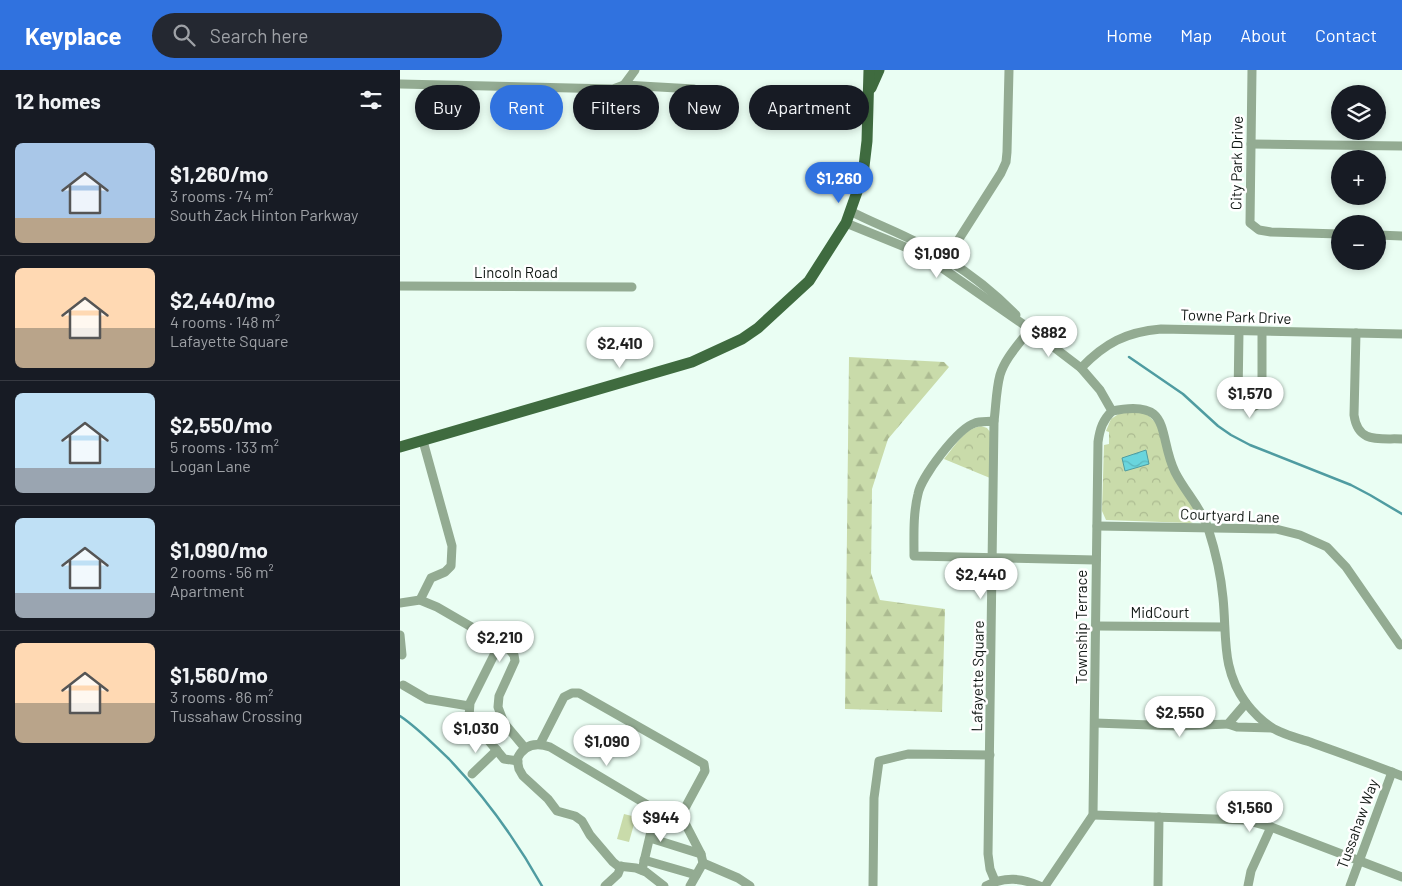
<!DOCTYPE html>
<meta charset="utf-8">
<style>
body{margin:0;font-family:Barlow,sans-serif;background:#242831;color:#f1f3f6;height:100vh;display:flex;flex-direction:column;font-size:19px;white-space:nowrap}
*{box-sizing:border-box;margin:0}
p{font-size:16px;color:#9ea1a6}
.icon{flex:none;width:28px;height:28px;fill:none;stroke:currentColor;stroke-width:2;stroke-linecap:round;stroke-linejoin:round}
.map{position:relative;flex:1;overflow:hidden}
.panel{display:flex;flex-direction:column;background:#171b24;width:400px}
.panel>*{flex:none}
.guide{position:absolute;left:15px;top:15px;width:475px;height:45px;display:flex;gap:10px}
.buttons{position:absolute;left:931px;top:15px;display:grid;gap:10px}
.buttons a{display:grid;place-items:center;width:55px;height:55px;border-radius:50%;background:#171b24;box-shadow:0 2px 8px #0003;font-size:25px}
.price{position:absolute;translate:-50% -42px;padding:0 11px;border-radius:18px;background:#fff;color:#222;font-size:16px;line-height:32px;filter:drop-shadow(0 1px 2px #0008)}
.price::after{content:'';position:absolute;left:50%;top:30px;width:15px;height:11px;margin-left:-8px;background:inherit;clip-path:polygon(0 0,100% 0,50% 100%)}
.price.selected{background:#3072df;color:#fff}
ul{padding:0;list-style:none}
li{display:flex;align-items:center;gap:15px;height:125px;padding:0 15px}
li+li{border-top:1px solid #363941}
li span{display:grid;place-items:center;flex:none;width:140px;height:100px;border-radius:8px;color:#555}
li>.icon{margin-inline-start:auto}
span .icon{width:60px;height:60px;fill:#fffc;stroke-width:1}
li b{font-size:21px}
h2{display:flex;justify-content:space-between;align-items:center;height:60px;padding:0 15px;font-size:21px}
.chip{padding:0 18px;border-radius:22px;background:#171b24;box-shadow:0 2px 8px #0003;font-size:18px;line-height:45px}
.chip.selected{background:#3072df;color:#fff}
header{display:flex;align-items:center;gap:30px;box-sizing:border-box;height:70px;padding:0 25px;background:#3072df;color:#fff}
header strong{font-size:24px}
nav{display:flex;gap:28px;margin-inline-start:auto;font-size:18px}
.search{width:350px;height:45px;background:#242831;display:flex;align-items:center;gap:12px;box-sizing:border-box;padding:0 18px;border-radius:28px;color:#9ea1a6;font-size:19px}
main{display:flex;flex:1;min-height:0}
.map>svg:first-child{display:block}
</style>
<header>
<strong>Keyplace</strong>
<div class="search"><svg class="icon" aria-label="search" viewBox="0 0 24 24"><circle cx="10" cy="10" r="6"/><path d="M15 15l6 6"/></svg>Search here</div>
<nav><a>Home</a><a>Map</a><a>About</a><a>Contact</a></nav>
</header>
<main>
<section class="panel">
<h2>12 homes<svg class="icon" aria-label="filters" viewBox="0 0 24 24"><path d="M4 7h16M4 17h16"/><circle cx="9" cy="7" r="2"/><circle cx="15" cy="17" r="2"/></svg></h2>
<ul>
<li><span style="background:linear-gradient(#a9c7e8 75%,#b9a48a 0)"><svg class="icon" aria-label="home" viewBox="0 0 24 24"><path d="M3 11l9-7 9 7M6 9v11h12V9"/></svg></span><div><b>$1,260/mo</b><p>3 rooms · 74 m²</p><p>South Zack Hinton Parkway</p></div></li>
<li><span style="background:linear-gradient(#ffd9b3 60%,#b9a48a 0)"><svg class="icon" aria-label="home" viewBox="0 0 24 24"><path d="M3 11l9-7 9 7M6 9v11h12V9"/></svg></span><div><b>$2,440/mo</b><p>4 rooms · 148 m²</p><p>Lafayette Square</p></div></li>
<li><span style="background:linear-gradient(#bfe0f5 75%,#9aa5b1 0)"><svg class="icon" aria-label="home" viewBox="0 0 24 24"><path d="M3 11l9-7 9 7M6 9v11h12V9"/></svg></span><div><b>$2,550/mo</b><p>5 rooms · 133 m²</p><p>Logan Lane</p></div></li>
<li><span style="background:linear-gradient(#bfe0f5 75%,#9aa5b1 0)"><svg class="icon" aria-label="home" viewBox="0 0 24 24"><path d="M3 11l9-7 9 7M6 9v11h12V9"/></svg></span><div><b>$1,090/mo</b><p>2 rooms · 56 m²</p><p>Apartment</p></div></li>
<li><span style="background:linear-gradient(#ffd9b3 60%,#b9a48a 0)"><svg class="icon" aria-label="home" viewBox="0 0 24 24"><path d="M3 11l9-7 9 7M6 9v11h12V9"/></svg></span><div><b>$1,560/mo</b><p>3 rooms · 86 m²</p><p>Tussahaw Crossing</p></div></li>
</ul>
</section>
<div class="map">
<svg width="1002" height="816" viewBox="0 0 1002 816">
<defs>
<pattern id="forest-firs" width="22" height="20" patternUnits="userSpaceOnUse" patternTransform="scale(1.25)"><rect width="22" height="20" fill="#c9dbaa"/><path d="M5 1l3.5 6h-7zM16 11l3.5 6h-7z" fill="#acbb91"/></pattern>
<pattern id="park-crowns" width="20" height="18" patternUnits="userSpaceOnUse" patternTransform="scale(1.25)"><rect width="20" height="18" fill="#c9dbaa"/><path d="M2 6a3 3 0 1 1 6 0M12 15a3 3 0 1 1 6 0" fill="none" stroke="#acbb91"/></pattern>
<pattern id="water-waves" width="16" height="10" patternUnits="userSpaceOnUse" patternTransform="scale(1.25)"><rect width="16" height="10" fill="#69d5dd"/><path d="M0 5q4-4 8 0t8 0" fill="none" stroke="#5ab6bd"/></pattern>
</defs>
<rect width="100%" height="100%" fill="#eafef3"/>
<path fill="#c9dbaa" d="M224,744l12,3 -7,25 -12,-3z"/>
<path fill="url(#forest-firs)" d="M449,287l95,5 5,5 -61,72 -16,50 -1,84 9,27 65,9 -3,103 -97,-3z"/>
<g fill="url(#park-crowns)">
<path d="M723,341l22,1 12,12 40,91 -1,6 -6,2 -84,-3 -4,-9 2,-66 5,-1v-12l-3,-1 5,-12z"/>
<path d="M581,356l6,2 3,4v46l-46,-19c11,-13 20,-30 37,-33z"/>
</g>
<path fill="url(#water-waves)" stroke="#4f9ca1" d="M746,380l3,14 -24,7 -3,-13z"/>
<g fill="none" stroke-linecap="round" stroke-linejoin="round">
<g stroke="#4f9ca1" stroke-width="2.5">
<path d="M729,287l54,37 35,32 13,9 19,10 101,40 19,10 32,19"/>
<path d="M0,646c18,12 33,28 49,43 38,40 66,79 93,127"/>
</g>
<g stroke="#93ab92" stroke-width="9">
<path d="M852,0l-2,153 9,7 12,2 69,2"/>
<path d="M0,14l213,5 11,-4 70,4"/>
<path d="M224,15l11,-15"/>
<path d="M851,74l151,2"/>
<path d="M450,141c23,12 48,21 70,33 36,19 68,42 96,71"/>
<path d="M446,153l59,24 27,14 98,68 51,39 19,22 12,21c-9,9 -12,17 -14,31l-5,373 -48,71"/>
<path d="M978,165l24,1"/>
<path d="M543,194l58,-91 5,-11 1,-10 2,-82"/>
<path d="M0,216l232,1"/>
<path d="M839,261l-1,67 4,6 9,4 8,-4 3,-7v-65"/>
<path d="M956,263l-2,82c4,29 25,23 48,24"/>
<path d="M681,298c24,-25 45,-36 80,-39l241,5"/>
<path d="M712,341c62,-13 45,24 63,61 10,20 25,34 33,56 7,22 13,47 15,70 4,39 -2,71 23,105 7,9 16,18 25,24 10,7 26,11 39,15 30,11 61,22 92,34"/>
<path d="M594,351c-5,1 -14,0 -19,2 -17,5 -54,54 -57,71 -5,20 -4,41 -4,62l182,4"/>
<path d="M697,456l179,3 24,6 27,12 19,20 54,78"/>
<path d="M20,530l11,-22 14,-6 6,-6 1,-20 -29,-105"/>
<path d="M0,533l20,-3 17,7 71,41 6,7 1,6 -16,35 -1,11 6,16 21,25"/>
<path d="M696,556l128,1"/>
<path d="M0,565l2,20"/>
<path d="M100,573l-30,60 -1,14 35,42 14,2"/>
<path d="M3,615l24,14 42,7"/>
<path d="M695,653l84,3 49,-2 18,-21"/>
<path d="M828,654l9,3 35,1"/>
<path d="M140,674l24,-47 8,-4h7l125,71 1,7 -27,50"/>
<path d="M72,704l25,-24"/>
<path d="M693,745l152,5 26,7 131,50"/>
<path d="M250,768l51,16"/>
<path d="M244,790l52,15"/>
<path d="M303,793l35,15 12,8"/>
<path d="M242,800l14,-60"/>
<path d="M595,811l-5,-12 -2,-15 6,-433c2,-15 2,-31 6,-46 5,-17 20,-32 30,-46"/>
<path d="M205,816l13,-12 3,-8"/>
<path d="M264,816l-18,-14 -10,-4 -18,-2 -5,-4 -23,-27 -8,-14 -7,-5 -18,-5 -9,-12 -25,-23 -4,-7 -2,-10c7,-15 19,-17 33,-12l106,63 30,15 15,29 2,9 -13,23"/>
<path d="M473,816l1,-88 5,-37 29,-7 82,1"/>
<path d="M586,816c19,-10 36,-8 54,0"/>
<path d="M758,816l1,-69"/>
<path d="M848,816l3,-15 20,-44"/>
<path d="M950,816l42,-114"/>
</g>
<g stroke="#3f6b3f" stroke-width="11">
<path d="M471,18l8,-18"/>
<path d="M0,377l292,-85 50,-23 16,-11 51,-47 37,-58 17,-48 4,-34 2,-71"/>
</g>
</g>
<g text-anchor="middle" stroke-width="5" stroke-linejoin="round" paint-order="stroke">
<g font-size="15" fill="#111814" stroke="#fff">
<text transform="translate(837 93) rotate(-89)" y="5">City Park Drive</text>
<text x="116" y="208">Lincoln Road</text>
<text transform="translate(836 247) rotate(2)" y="5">Towne Park Drive</text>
<text transform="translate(830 446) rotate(2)" y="5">Courtyard Lane</text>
<text x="760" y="548">MidCourt</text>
<text transform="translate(682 557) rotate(-90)" y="5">Township Terrace</text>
<text transform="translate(578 606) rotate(-89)" y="5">Lafayette Square</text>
<text transform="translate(958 754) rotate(-70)" y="5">Tussahaw Way</text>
</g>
</g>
</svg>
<div class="buttons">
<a><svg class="icon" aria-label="layers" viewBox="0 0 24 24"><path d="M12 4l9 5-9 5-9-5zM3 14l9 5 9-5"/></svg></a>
<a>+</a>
<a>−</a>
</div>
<b class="price selected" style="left:439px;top:134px">$1,260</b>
<b class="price" style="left:537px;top:209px">$1,090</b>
<b class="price" style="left:649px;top:288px">$882</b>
<b class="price" style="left:220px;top:299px">$2,410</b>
<b class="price" style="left:850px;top:349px">$1,570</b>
<b class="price" style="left:581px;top:530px">$2,440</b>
<b class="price" style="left:100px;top:593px">$2,210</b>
<b class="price" style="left:780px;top:668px">$2,550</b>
<b class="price" style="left:76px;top:684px">$1,030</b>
<b class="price" style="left:207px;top:697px">$1,090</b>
<b class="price" style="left:850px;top:763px">$1,560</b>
<b class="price" style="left:261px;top:773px">$944</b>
<div class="guide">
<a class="chip">Buy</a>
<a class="chip selected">Rent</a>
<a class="chip">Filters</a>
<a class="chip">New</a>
<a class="chip">Apartment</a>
</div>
</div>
</main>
